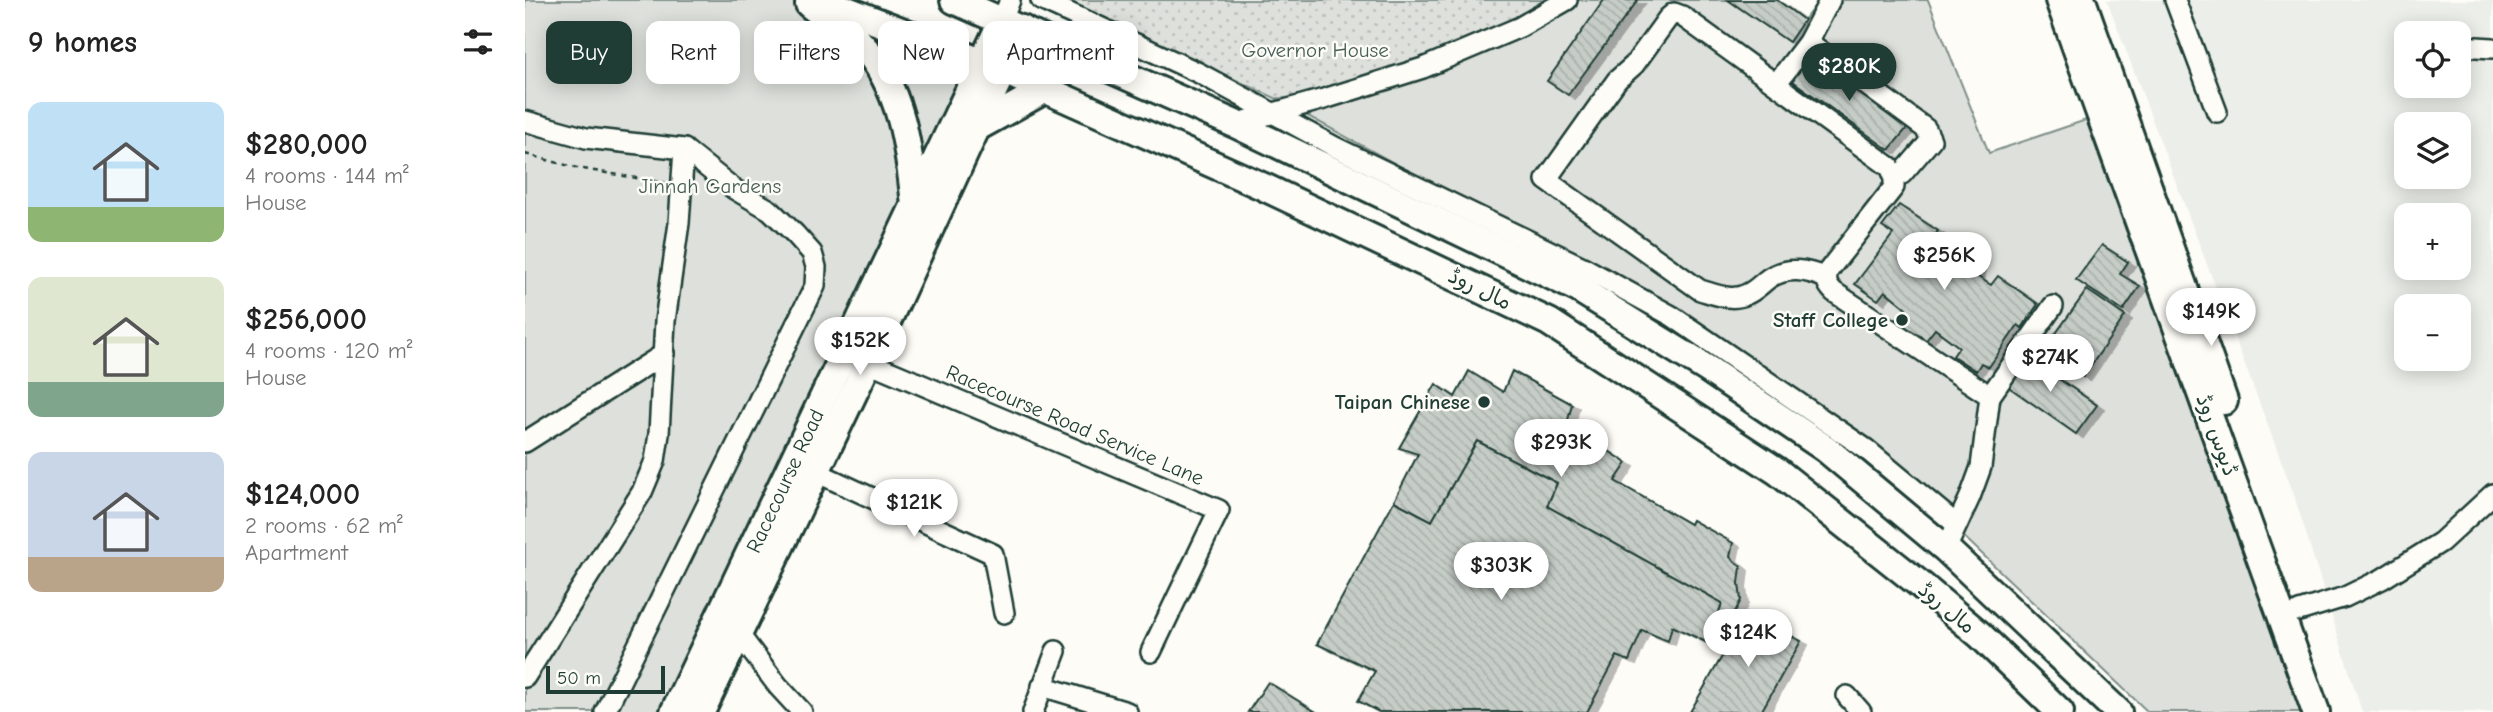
<!DOCTYPE html>
<meta charset="utf-8">
<style>
body{margin:0;font-family:"Comic Neue","Playpen Sans Arabic",sans-serif;background:#f6f6f6;color:#222;height:100vh;display:flex;flex-direction:column;font-size:26px;white-space:nowrap}
*{box-sizing:border-box;margin:0}
p{font-size:23px;color:#767676}
.icon{flex:none;width:38px;height:38px;fill:none;stroke:currentColor;stroke-width:2;stroke-linecap:round;stroke-linejoin:round}
.map{position:relative;flex:1;overflow:hidden}
.sheet{display:flex;flex-direction:column;background:#fff;width:525px}
.sheet>*{flex:none}
.hud{position:absolute;left:21px;top:21px;width:665px;height:63px;display:flex;gap:14px}
.fabs{position:absolute;left:1869px;top:21px;display:grid;gap:14px}
.fabs a{display:grid;place-items:center;width:77px;height:77px;border-radius:14px;background:#fff;box-shadow:0 4px 18px #0003;font-size:35px}
.scale{position:absolute;left:21px;bottom:18px;width:119px;box-sizing:border-box;padding-left:7px;border:4px solid #1f3d34;border-top:0;font-size:19px;line-height:24px;white-space:nowrap;color:#1f3d34;-webkit-text-stroke:5px #fdfcf7;paint-order:stroke}
.price{position:absolute;translate:-50% -60px;padding:0 16px;border-radius:24px;background:#fff;color:#222;font-size:23px;line-height:46px;filter:drop-shadow(0 2px 4px #0008)}
.price::after{content:'';position:absolute;left:50%;top:42px;width:21px;height:16px;margin-left:-10px;background:inherit;clip-path:polygon(0 0,100% 0,50% 100%)}
.price.current{background:#1f3d34;color:#fff}
ul{padding:0;list-style:none}
li{display:flex;align-items:center;gap:21px;height:175px;padding:0 28px}
li span{display:grid;place-items:center;flex:none;width:196px;height:140px;border-radius:14px;color:#555}
li>.icon{margin-inline-start:auto}
span .icon{width:84px;height:84px;fill:#fffc;stroke-width:1}
li b{font-size:30px}
h2{display:flex;justify-content:space-between;align-items:center;height:84px;padding:0 28px;font-size:30px}
.tag{padding:0 24px;border-radius:14px;background:#fff;box-shadow:0 4px 18px #0003;font-size:24px;line-height:63px}
.tag.current{background:#1f3d34;color:#fff}
main{display:flex;flex:1;min-height:0}
.map>svg:first-child{display:block}
</style>
<main>
<section class="sheet">
<h2>9 homes<svg class="icon" aria-label="filters" viewBox="0 0 24 24"><path d="M4 7h16M4 17h16"/><circle cx="9" cy="7" r="2"/><circle cx="15" cy="17" r="2"/></svg></h2>
<ul>
<li><span style="background:linear-gradient(#bfe0f5 75%,#8fb573 0)"><svg class="icon" aria-label="home" viewBox="0 0 24 24"><path d="M3 11l9-7 9 7M6 9v11h12V9"/></svg></span><div><b>$280,000</b><p>4 rooms · 144 m²</p><p>House</p></div></li>
<li><span style="background:linear-gradient(#dfe7d0 75%,#7fa58c 0)"><svg class="icon" aria-label="home" viewBox="0 0 24 24"><path d="M3 11l9-7 9 7M6 9v11h12V9"/></svg></span><div><b>$256,000</b><p>4 rooms · 120 m²</p><p>House</p></div></li>
<li><span style="background:linear-gradient(#c9d6e8 75%,#b9a48a 0)"><svg class="icon" aria-label="home" viewBox="0 0 24 24"><path d="M3 11l9-7 9 7M6 9v11h12V9"/></svg></span><div><b>$124,000</b><p>2 rooms · 62 m²</p><p>Apartment</p></div></li>
</ul>
</section>
<div class="map">
<svg width="1968" height="712" viewBox="0 0 1968 712">
<defs>
<pattern id="garden-dots" width="8" height="8" patternUnits="userSpaceOnUse" patternTransform="scale(1.75)"><rect width="8" height="8" fill="#dde0db"/><path d="M2 2h.1M6 6h.1" fill="none" stroke="#bdc1bd" stroke-width="1.8" stroke-linecap="round"/></pattern>
<pattern id="building-back-hatch" width="6" height="6" patternUnits="userSpaceOnUse" patternTransform="scale(1.75)"><rect width="6" height="6" fill="#c6cdc7"/><path d="M-1 5l2 2M0 0l6 6M5-1l2 2" fill="none" stroke="#aab1ac"/></pattern>
<filter id="shadow"><feDropShadow dx="7" dy="4" stdDeviation="0" flood-color="#0004"/></filter>
</defs>
<rect width="100%" height="100%" fill="#fdfcf7"/>
<filter id="ink" filterUnits="userSpaceOnUse"><feTurbulence type="fractalNoise" baseFrequency=".0143" numOctaves="2"/><feDisplacementMap in="SourceGraphic" scale="14" xChannelSelector="R" yChannelSelector="G"/><feConvolveMatrix kernelMatrix="1 2 1 2 8 2 1 2 1" color-interpolation-filters="sRGB"/></filter>
<g filter="url(#ink)">
<path fill="#eceee9" fill-rule="evenodd" d="M1582,0h386v712h-131l-69,-220zM1881,33h53v53h-53zM1881,124h53v53h-53zM1881,215h53v53h-53zM1881,306h53v53h-53z"/>
<g fill="#dde0db" stroke="#7e8e88" stroke-width="2">
<path d="M0,0h286l163,65 -315,647h-134z"/>
<path d="M1042,0h210l27,20 15,-20h109l61,153 97,-33 215,592h-153l-189,-180 -128,-96 -250,-157 -123,-81 -183,-100 49,1z"/>
</g>
<path fill="url(#garden-dots)" stroke="#7e8e88" stroke-width="2" d="M538,0h504l-243,99 -49,-1z"/>
<g fill="url(#building-back-hatch)" stroke="#1f3d34" stroke-width="2" filter="url(#shadow)">
<path d="M1079,0h34l-70,95 -21,-14z"/>
<path d="M1203,0h49l27,20 -15,22z"/>
<path d="M1283,55l100,72 -19,23 -99,-71z"/>
<path d="M1374,205l39,26 -8,11 13,8 18,-2 16,10 1,19 13,8 7,-9 40,28 -16,24 -4,-3 -29,42 -8,-4 -5,8 -23,-15 6,-9 -24,-18 -11,14 -30,-20 12,-15 -21,-17 -7,9 -23,-16 38,-50 -11,-7z"/>
<path d="M1577,245l26,17 -8,12 20,12 -17,25 -47,-31z"/>
<path d="M1562,290l38,26 -42,61 -39,-27z"/>
<path d="M1499,355l73,50 -21,29 -73,-51z"/>
<path d="M944,371l34,21 9,-21 60,33 -5,20 60,39 -12,18 75,43 2,-4 41,23 -3,14 11,10 -2,16 2,17 -19,38 -11,-6 11,-29 -175,-97 10,-23 -80,-42 -45,80 -38,-20 24,-47 -19,-6 37,-64 19,13z"/>
<path d="M952,441l80,42 -10,23 175,97 -14,40 -36,-17 -4,15 -26,-11 -13,31 -12,-5 -30,56h-208l-21,-11 17,-30 -58,-27 77,-143 38,20z"/>
<path d="M1222,613l54,28 -40,71h-71z"/>
<path d="M743,682l48,30h-68z"/>
</g>
<g fill="none" stroke-linecap="round" stroke-linejoin="round">
<defs>
<g id="minor">
<path d="M516,0l158,73 136,74 248,120 89,49 194,133 91,76"/>
<path d="M1650,0l42,112"/>
<path d="M477,21l8,-21"/>
<path d="M1283,42l118,87 5,11 -29,34 -8,2"/>
<path d="M1934,46l34,2"/>
<path d="M1251,84l32,-42 22,-42"/>
<path d="M0,121l61,17 98,11 50,40 36,21 25,24 17,19 4,14 -1,19 -210,426"/>
<path d="M710,124l89,-25 99,-31 97,-41 47,-27"/>
<path d="M1301,278c-19,-8 -38,-12 -57,0 -7,5 -14,13 -22,16 -15,8 -32,0 -47,-4l-154,-110 71,-100 17,-15 34,-47 6,-5 8,3 208,151 4,9v11l-66,84c-3,9 -1,14 6,21l156,104 -9,71 -11,30 -24,52"/>
<path d="M331,357l363,153 -68,142"/>
<path d="M1465,396l63,-90"/>
<path d="M0,442l139,-88"/>
<path d="M291,472l177,82 11,59"/>
<path d="M1774,611l46,-14 37,-18 59,-37 52,-48"/>
<path d="M213,633l40,53 24,26"/>
<path d="M0,677l117,-185 13,-31 4,-27 6,-113 14,-98 5,-74"/>
<path d="M517,686l85,26"/>
<path d="M1322,696l14,16"/>
<path d="M508,712l23,-61"/>
</g>
<g id="major">
<path d="M296,0l181,70 262,117 285,135 228,149 145,115 58,49 80,77"/>
<path d="M429,0l281,124 342,164 132,82 117,79 120,100 172,163"/>
<path d="M1534,0l257,712"/>
<path d="M1557,0l142,401"/>
<path d="M284,4c16,14 38,25 52,40 41,43 48,104 54,161"/>
<path d="M451,128l70,-39"/>
<path d="M149,712l328,-691"/>
<path d="M176,712l167,-349 154,-334"/>
</g>
</defs>
<use href="#minor" stroke="#1f3d34" stroke-width="24"/>
<use href="#major" stroke="#1f3d34" stroke-width="32"/>
<path stroke="#1f3d34" stroke-width="2.5" stroke-dasharray="5 5" stroke-linecap="butt" d="M0,154l52,14 89,15"/>
<use href="#minor" stroke="#fdfcf7" stroke-width="19"/>
<use href="#major" stroke="#fdfcf7" stroke-width="26"/>
</g>
</g>
<g fill="#1f3d34" stroke="#fdfcf7" stroke-width="2.5">
<circle cx="1377" cy="320" r="7"/>
<circle cx="959" cy="402" r="7"/>
</g>
<g text-anchor="middle" stroke-width="5" stroke-linejoin="round" paint-order="stroke">
<g font-size="21" fill="#455e55" stroke="#fdfcf7">
<text x="790" y="57">Governor House</text>
<text x="185" y="193">Jinnah Gardens</text>
</g>
<g font-size="21" fill="#1f3d34" stroke="#fdfcf7">
<text transform="translate(955 289) rotate(26)" y="7">مال روڈ</text>
<text transform="translate(550 425) rotate(23)" y="7">Racecourse Road Service Lane</text>
<text transform="translate(1692 435) rotate(70)" y="7">ڈیوس روڈ</text>
<text transform="translate(260 481) rotate(-65)" y="7">Racecourse Road</text>
<text transform="translate(1422 608) rotate(40)" y="7">مال روڈ</text>
</g>
<g font-size="21" font-weight="bold" fill="#1f3d34" stroke="#fdfcf7" text-anchor="end">
<text x="1363" y="327">Staff College</text>
<text x="945" y="409">Taipan Chinese</text>
</g>
</g>
</svg>
<div class="fabs">
<a><svg class="icon" aria-label="locate" viewBox="0 0 24 24"><circle cx="12" cy="12" r="6"/><path d="M12 2v4M12 18v4M2 12h4M18 12h4"/></svg></a>
<a><svg class="icon" aria-label="layers" viewBox="0 0 24 24"><path d="M12 4l9 5-9 5-9-5zM3 14l9 5 9-5"/></svg></a>
<a>+</a>
<a>−</a>
</div>
<div class="scale">50 m</div>
<b class="price current" style="left:1324px;top:103px">$280K</b>
<b class="price" style="left:1419px;top:292px">$256K</b>
<b class="price" style="left:1686px;top:348px">$149K</b>
<b class="price" style="left:335px;top:377px">$152K</b>
<b class="price" style="left:1525px;top:394px">$274K</b>
<b class="price" style="left:1036px;top:479px">$293K</b>
<b class="price" style="left:389px;top:539px">$121K</b>
<b class="price" style="left:976px;top:602px">$303K</b>
<b class="price" style="left:1223px;top:669px">$124K</b>
<div class="hud">
<a class="tag current">Buy</a>
<a class="tag">Rent</a>
<a class="tag">Filters</a>
<a class="tag">New</a>
<a class="tag">Apartment</a>
</div>
</div>
</main>
